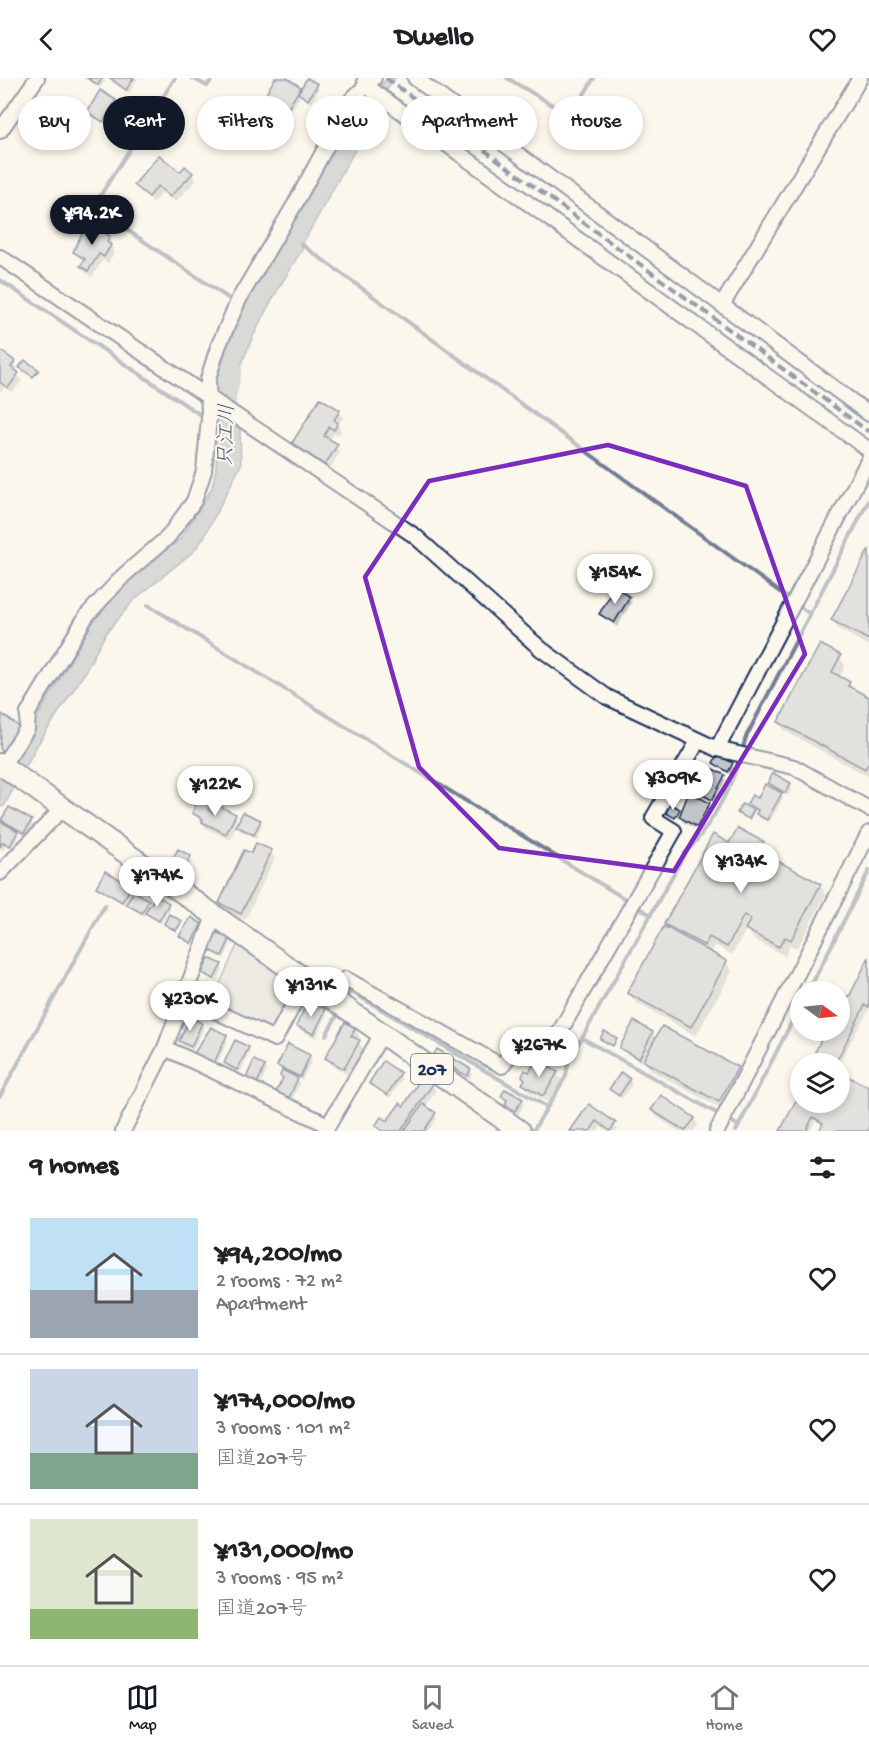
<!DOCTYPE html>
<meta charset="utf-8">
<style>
body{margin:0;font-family:"Gochi Hand","Klee One",sans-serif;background:#f6f6f6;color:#202124;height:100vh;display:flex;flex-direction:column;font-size:22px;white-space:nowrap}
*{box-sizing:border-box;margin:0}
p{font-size:20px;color:#757577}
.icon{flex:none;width:33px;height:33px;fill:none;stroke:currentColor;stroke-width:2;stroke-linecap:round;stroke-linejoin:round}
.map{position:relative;height:1053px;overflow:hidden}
.details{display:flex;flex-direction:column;background:#fff;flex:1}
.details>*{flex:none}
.top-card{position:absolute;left:18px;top:18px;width:834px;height:54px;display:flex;gap:12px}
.needle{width:39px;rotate:105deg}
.tools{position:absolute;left:790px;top:903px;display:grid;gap:12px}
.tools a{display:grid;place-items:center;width:60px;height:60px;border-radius:50%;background:#fff;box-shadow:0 3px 9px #0003;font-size:30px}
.price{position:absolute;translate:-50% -51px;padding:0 14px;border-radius:21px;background:#fff;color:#222;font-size:20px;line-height:39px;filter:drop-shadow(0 2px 3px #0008)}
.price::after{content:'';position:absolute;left:50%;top:36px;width:18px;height:14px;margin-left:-9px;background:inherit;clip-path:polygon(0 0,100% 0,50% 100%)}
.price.on{background:#111827;color:#fff}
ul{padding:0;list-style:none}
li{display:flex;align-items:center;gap:18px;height:150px;padding:0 30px}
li+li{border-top:2px solid #e0e0e0}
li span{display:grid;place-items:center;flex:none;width:168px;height:120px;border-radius:0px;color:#555}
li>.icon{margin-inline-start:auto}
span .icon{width:72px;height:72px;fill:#fffc;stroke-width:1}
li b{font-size:26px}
h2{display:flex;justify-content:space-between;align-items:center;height:72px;padding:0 30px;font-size:26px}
.tag{padding:0 21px;border-radius:27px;background:#fff;box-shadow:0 3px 9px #0003;font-size:21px;line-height:54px}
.tag.on{background:#111827;color:#fff}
header{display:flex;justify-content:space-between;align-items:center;height:78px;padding:0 30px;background:#fff;font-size:27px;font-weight:800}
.tabs{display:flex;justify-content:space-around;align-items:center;height:84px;border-top:2px solid #e0e0e0;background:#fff;font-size:16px;color:#757577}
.tabs a{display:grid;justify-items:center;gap:3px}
.tabs .on{color:#111827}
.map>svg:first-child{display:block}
</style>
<header><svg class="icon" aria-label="back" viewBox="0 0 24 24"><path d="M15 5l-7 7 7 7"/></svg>Dwello<svg class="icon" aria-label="heart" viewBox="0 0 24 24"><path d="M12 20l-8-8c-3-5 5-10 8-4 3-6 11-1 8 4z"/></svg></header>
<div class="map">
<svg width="869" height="1053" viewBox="0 0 869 1053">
<rect width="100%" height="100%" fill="#fbf7ec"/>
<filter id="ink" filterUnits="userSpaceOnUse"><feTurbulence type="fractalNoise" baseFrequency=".0167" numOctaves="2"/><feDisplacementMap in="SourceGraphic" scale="12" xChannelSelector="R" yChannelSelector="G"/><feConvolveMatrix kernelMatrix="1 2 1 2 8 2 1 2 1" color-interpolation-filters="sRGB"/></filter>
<g filter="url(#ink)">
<path fill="#dadad7" stroke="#7a849a" stroke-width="1.5" d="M238,865l58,41 -24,47 -61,-27z"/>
<g fill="#afb3bb" stroke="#747e96" stroke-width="1.5">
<path d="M387,0h8l-15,22 -2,9 -74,132 -1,7c-29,47 -57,92 -71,147l-12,3 -6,-12 8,-31 19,-43 118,-209 15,-6 6,-13h3z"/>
<path d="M225,343l15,6 1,38 -37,72 -10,14 -60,49 -28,33 -22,41 -46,70 -34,62 -4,1v-26l93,-159 31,-37 57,-47 22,-35 9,-16 4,-18 1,-45z"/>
</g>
<g fill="#0003">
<path d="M84,0h20l1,3 -5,7z"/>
<path d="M112,0h26l-9,15 -16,-10z"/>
<path d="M277,0h7l18,11 14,-4 3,4 -8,14 -11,-7 -9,15 -24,-17z"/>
<path d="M115,23l3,5 -12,19 -17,-13z"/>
<path d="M180,96h12l4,7 -21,21 -13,-10 -9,11 -17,-18z"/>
<path d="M109,159l5,16 -6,10 -5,-3 -11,17 -6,-4 -4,-7 2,-4 -9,-10z"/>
<path d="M0,274l14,10 4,7 -3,3 7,9 -10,12 -8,-6 -4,6z"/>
<path d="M339,333l4,7 -5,7 3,6 -3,4 -4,-2 -5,8 11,11 -11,18 -32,-20 -3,-6z"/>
<path d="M869,474v94l-31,-17 -5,-9z"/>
<path d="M616,512l16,12 -15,25 -16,-13z"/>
<path d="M840,579l5,9 -6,12 10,5 4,7 16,9v78l-84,-46 -6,-9z"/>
<path d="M2,638l6,39 -8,-7z"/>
<path d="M714,685l18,1 2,4 -3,7z"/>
<path d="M724,698l2,4 -12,23 -16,-9 -2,-4z"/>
<path d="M770,705l20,1 2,4 -4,8 -9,-5 4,7 -14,25 -9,-5 -2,-6 -9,-8 25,-14z"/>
<path d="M690,716l19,11 3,4 -12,22 -17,-9 -2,-5z"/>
<path d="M209,729l5,8h20l5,8 21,-2 2,4 -6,13 -16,-7 -3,-6 -7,15 -23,-11 -14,-16z"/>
<path d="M3,742l28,1 2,4 -6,11 -12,-7 4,8 -7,12 -6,-4 -4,7 -2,-29 7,4z"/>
<path d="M763,765l5,9 -2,4 54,29 6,10 -29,53 -7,-3 -5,11 -32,-17 -6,-11 -15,27 -17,-10 -4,8 15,9 6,9 -36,65 -61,-34 -6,-10 41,-62 -4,-6 64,-79z"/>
<path d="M271,774l4,6 -30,62 -21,-10 -4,-7 32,-48z"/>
<path d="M190,779l2,5 -10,17 -11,-7 -2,-4z"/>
<path d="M97,809h33l21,19 17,-2 2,4 -9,16 -15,-12 -2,4 -14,-8 -3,-6 -2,3z"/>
<path d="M201,847l2,4 -10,17 -9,-5 -3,-5z"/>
<path d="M228,862l3,4 -7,15 -14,-7 -2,-4z"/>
<path d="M869,883v48l-30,55h-28l29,-34v-23l9,-8z"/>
<path d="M221,887l2,4 -6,13 -11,-5 -2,-4z"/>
<path d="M325,933l2,4 -11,23 -16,-8 -2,-4z"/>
<path d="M201,946l3,4 -11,22 -10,-5 -3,-4z"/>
<path d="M355,951l4,7 -3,4 7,8 -15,27 -17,-10 -4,-7z"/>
<path d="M652,955l4,7 81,28 5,9 -17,34 -75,-41 -7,-12 -2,4 -17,-10 -3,-4z"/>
<path d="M226,959l2,4 -13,27 -18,-9z"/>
<path d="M248,970l2,4 -10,21 -12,-6 -2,-4z"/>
<path d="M309,978l3,4 -10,20 -6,-3 4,6 -10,20 -11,-5 5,-27 -5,-5z"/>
<path d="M435,978l35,14 2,4 -3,5 -32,-18z"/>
<path d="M384,986l18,15 -12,19 -19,-15z"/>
<path d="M264,989l3,4 -8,15 -9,-4 -2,-4z"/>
<path d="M557,995l4,7 -14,22 -19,-11 -4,-7 -1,-7z"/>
<path d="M621,996l11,10 -10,15 -11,-10z"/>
<path d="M840,1006l29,5v42h-48l3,-6 -9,-4 -5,10h-28l19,-37v8h39z"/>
<path d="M432,1007l4,6 -11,16 12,11 -9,13h-48l-3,-5 11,-3z"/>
<path d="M502,1018l19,4 3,4 -6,11 -9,-6 -1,-7z"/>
<path d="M589,1028l26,18 3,7h-12l-5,-4 -3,4h-26z"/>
<path d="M653,1032l41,9 4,6 -4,6h-16l-21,-14z"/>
</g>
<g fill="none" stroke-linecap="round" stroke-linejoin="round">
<g stroke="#747e96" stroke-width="4">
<path d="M175,0l-82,129 141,95"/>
<path d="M192,0l15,8 6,-8"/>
<path d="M507,0l64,38 23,-38"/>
<path d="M301,166l509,370"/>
<path d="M0,202l199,134"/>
<path d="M148,527l482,297"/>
<path d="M636,828l15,9"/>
<path d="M808,914l61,-121"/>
<path d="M345,922l5,-9 197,116"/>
<path d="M326,957l14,-25"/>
<path d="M0,1018l105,-191"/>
<path d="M720,1037l-138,-77 102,-183c30,-32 52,-76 62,-118l123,-237"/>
<path d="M727,1041l12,7"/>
<path d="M533,1053l33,-55 3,-19 13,-19"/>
<path d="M736,1053l65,-127"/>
</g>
<path stroke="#afb3bb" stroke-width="22" d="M225,374v-55l6,-28"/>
</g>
<g fill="#c3c5c9" stroke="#1b2f5e" stroke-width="1.5">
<path d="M87,0h15l-4,7z"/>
<path d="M110,0h24l-8,12z"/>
<path d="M275,0h12l14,9 -13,21 -22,-14z"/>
<path d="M307,0l11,6 -10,16 -10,-7z"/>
<path d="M100,12l16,10 -13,22 -16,-10z"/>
<path d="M159,77l21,17 5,-6 8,7 -23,24 -12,-11 -9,11 -15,-12z"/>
<path d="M90,146l20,12 -3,6 4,3 -7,12 -5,-3 -11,17 -8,-5 5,-7 -12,-7 11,-23 2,2z"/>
<path d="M0,272l15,11 -4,6 8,6 -11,15 -8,-6z"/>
<path d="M25,282l14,10 -6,7 -14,-10z"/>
<path d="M320,320l20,12 -6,10 4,3 -4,7 -5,-3 -5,9 14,8 -13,21 -33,-22z"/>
<path d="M869,471v91l-38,-20z"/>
<path d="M615,509l15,10 -16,26 -15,-9z"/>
<path d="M820,566l21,11 -9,17 18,10 -2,4 21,11v65l-4,7 -87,-47z"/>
<path d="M2,636l20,15 -17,23 -5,-3z"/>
<path d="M717,677l16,8 -5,9 -15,-9z"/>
<path d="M707,688l18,9 -13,25 -18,-10z"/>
<path d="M773,695l18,10 -6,10 -17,-10z"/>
<path d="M765,706l17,9 -15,27 -11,-6 2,-4 -11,-6 5,-9 6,3z"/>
<path d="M689,714l21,11 -13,24 -18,-10z"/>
<path d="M198,722l12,6 -2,4 5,3 4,-8 19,9 -10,20 -24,-12 1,-3 -11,-6z"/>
<path d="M670,726l10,5 -5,9 -9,-5z"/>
<path d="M742,726l12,6 -5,9 -12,-6z"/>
<path d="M9,729l23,13 -8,13 -23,-13z"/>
<path d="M243,734l18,8 -7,15 -18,-9z"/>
<path d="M0,743l18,10 -8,15 -7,-4 -3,5z"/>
<path d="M738,750l26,14 -5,9 62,33 -30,56 -6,-3 -6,10 -34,-18 6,-10 -7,-4 -17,32 -18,-10 -4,9 -41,-22 49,-90 16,9z"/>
<path d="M256,765l16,7 -31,64 -22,-11 25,-53 7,3z"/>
<path d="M178,771l13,7 -11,19 -13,-7z"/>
<path d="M105,793l27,15 -10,16 -26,-15z"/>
<path d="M134,813l15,9 -7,13 -16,-9z"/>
<path d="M156,817l13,8 -10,18 -14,-8z"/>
<path d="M169,836l13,7 -6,10 -12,-7z"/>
<path d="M191,839l11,7 -11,19 -12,-7z"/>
<path d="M664,848l63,35 -36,66 -64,-34z"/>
<path d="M214,853l16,8 -8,17 -16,-8z"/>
<path d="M869,879v50l-4,-2 -30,59h-26l17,-34h14v-27l4,-8 5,2z"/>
<path d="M209,880l13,6 -8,15 -12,-6z"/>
<path d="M308,923l18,8 -12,25 -18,-8z"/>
<path d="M190,939l12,6 -11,24 -12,-6z"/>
<path d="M634,943l19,11 -14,27 -20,-11z"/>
<path d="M345,944l11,6 -5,8 9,4 -16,29 -19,-11z"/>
<path d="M662,948l76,41 -19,35 -76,-41z"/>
<path d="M211,949l16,8 -14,30 -20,-10z"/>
<path d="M604,953l13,7 -4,8 -13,-7z"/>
<path d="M235,962l14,7 -12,23 -13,-7z"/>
<path d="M288,966l22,11 -10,22 -23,-11z"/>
<path d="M437,971l34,20 -4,7 -34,-20z"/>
<path d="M254,982l11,6 -8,17 -11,-5z"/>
<path d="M536,982l22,12 -15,24 -21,-12 3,-5 -3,-3 3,-6 4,2z"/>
<path d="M383,983l18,12 -14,22 -18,-12z"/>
<path d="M282,992l16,8 -10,22 -13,-6 8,-16 -3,-2z"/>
<path d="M621,994l9,7 -11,17 -10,-7z"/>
<path d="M843,996l26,13v44h-50l4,-8 -10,-6 -7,14h-26l21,-40v11h39v-21z"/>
<path d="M422,998l11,8 -32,47h-18l-8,-5 6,-9 6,4 13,-18 4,3z"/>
<path d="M505,1011l18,10 -8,12 -10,-6 2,-5 -6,-4z"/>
<path d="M661,1017l34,23 -10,13 -34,-21z"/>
<path d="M423,1026l13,9 -12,18h-20z"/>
<path d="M589,1026l27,19 -6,8 -13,-10 -7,10h-20z"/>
</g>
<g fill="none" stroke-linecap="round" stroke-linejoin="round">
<defs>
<g id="minor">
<path d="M415,0l307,227"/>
<path d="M860,0l-138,227 147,109"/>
<path d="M365,2l8,11 496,359"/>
<path d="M0,53l37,-53"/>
<path d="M0,179l415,279 126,113 66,48 110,52 77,18 75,42"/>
<path d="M717,671l152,-290"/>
<path d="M2,688l25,-37 1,-16 59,-98 37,-40 44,-38 26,-36 10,-30 5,-53 -1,-39 10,-32 21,-48 56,-95 57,-105 22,-21"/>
<path d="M0,795l62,-64"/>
<path d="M185,919l90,42 31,-58"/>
<path d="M332,921l14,-20 156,87 17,-25 28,13 127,-223 -21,-13 45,-77"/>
<path d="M165,970l163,77"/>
<path d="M123,1053l42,-83 49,-132"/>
<path d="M325,1053l57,-97"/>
<path d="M717,1053l152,-298"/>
</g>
<path id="highway" d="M0,686l520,367"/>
</defs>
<use href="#minor" stroke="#1b2f5e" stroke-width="18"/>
<use href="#highway" stroke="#1b2f5e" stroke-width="24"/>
<use href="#minor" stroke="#fbf7ec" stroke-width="14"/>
<use href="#highway" stroke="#fbf7ec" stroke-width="20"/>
<path stroke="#1b2f5e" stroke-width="4" stroke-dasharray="9 4.5" stroke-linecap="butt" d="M386,0l483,354"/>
</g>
</g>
<path d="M0 0H869V1053H0ZM608,367l138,41 59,168 -131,217 -175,-23 -80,-81 -54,-190 64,-96z" fill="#fbf7ec" fill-opacity=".55" fill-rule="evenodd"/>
<path fill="none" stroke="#7b2cbf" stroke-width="4.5" stroke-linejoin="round" d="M608,367l138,41 59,168 -131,217 -175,-23 -80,-81 -54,-190 64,-96z"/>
<g text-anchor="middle" stroke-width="4.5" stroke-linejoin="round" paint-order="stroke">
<rect fill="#fbf7ec" stroke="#5e6b89" stroke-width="1.5" x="411" y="976" width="42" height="30" rx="4.5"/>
<g font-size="18" font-weight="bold" fill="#1b2f5e">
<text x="432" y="997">207</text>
</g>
<g font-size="21" font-style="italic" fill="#47577a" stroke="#fbf7ec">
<text transform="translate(225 357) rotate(-88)" y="7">只江川</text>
</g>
</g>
</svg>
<div class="tools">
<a><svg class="needle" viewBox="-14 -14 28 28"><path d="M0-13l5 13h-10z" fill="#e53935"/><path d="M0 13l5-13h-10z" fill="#757577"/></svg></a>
<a><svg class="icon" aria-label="layers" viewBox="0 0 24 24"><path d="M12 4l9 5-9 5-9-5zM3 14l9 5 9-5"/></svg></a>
</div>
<b class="price on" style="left:92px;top:168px">¥94.2K</b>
<b class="price" style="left:615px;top:527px">¥154K</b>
<b class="price" style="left:673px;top:733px">¥309K</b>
<b class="price" style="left:215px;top:739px">¥122K</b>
<b class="price" style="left:741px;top:816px">¥134K</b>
<b class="price" style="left:157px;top:830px">¥174K</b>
<b class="price" style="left:311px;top:940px">¥131K</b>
<b class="price" style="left:190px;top:954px">¥230K</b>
<b class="price" style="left:539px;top:1000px">¥267K</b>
<div class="top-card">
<a class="tag">Buy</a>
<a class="tag on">Rent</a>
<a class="tag">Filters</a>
<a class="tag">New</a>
<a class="tag">Apartment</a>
<a class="tag">House</a>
</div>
</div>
<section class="details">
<h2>9 homes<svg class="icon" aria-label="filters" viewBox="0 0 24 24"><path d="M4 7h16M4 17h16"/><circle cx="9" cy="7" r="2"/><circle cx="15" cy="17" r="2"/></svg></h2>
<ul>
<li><span style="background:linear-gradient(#bfe0f5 60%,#9aa5b1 0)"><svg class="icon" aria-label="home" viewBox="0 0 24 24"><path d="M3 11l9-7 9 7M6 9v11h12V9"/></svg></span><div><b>¥94,200/mo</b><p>2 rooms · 72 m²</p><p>Apartment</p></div><svg class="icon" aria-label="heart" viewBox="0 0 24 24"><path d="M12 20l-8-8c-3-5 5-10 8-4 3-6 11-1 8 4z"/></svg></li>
<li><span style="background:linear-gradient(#c9d6e8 70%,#7fa58c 0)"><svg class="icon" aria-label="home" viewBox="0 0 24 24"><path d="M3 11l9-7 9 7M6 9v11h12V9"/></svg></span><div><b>¥174,000/mo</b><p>3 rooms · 101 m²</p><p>国道207号</p></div><svg class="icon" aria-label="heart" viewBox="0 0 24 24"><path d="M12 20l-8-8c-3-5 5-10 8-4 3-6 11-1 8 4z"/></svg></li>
<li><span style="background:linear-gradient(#dfe7d0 75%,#8fb573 0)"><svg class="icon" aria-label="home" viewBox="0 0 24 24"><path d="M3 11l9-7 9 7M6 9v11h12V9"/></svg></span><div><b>¥131,000/mo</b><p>3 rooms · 95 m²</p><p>国道207号</p></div><svg class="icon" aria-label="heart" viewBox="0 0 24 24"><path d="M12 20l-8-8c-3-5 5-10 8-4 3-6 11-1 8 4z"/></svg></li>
</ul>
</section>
<nav class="tabs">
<a class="on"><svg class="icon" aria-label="map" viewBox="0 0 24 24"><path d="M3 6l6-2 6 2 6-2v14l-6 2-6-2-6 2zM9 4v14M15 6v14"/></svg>Map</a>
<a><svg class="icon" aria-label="saved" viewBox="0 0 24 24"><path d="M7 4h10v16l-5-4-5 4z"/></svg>Saved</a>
<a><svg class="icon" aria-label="home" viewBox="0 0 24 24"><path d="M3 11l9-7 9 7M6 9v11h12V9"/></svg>Home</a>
</nav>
